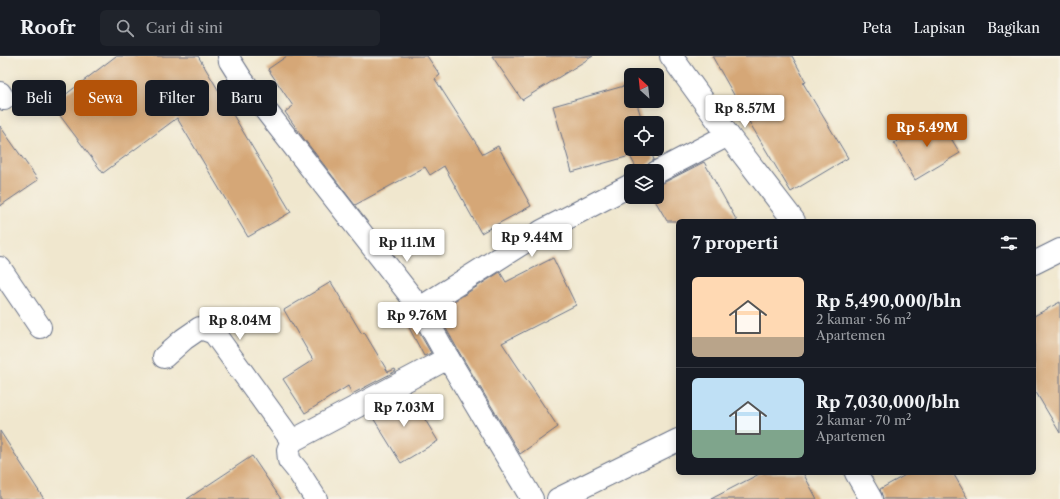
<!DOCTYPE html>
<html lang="id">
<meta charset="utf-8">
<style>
body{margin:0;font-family:"Libre Caslon Text",serif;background:#20242c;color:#f1f3f6;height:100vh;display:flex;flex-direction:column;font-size:15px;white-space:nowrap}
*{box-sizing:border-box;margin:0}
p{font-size:13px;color:#9ea1a6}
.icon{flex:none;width:22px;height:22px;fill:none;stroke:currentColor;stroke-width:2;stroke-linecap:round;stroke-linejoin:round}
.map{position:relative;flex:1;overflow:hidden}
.sheet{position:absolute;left:676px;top:163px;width:360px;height:256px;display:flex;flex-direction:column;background:#171b24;border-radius:6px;box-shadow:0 2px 10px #0003}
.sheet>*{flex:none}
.hud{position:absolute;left:12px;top:24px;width:380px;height:36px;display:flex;gap:8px}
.needle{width:26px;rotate:333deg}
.buttons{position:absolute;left:624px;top:12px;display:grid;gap:8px}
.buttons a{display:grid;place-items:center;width:40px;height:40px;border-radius:6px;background:#171b24;box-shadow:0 2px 10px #0003;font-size:20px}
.price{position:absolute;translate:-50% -34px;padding:0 9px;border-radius:4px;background:#fff;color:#222;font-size:13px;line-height:26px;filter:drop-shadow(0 1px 2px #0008)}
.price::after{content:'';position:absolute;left:50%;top:24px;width:12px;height:9px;margin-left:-6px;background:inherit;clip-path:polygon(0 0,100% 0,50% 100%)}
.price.active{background:#b45309;color:#fff}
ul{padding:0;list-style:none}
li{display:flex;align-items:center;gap:12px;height:100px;padding:0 16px}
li+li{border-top:1px solid #363941}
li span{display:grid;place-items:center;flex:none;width:112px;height:80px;border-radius:6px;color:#555}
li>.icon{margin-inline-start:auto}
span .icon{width:48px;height:48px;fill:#fffc;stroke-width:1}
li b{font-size:17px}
h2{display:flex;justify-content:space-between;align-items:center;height:48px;padding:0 16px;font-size:17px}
.chip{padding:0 14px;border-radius:6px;background:#171b24;box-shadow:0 2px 10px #0003;font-size:14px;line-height:36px}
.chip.active{background:#b45309;color:#fff}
header{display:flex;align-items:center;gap:24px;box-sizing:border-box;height:56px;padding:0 20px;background:#171b24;border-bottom:1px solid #363941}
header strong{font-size:19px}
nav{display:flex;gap:22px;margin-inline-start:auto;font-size:14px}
.search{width:280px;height:36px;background:#20242c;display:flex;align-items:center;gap:10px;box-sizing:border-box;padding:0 14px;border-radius:6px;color:#9ea1a6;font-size:15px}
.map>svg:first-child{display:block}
</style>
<header>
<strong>Roofr</strong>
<div class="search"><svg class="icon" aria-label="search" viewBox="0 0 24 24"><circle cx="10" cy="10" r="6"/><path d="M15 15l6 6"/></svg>Cari di sini</div>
<nav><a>Peta</a><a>Lapisan</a><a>Bagikan</a></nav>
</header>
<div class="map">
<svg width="1060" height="443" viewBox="0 0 1060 443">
<rect width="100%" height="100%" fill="#f7f3e8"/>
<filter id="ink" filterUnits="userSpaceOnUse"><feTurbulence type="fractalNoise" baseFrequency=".025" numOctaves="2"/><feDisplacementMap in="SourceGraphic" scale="8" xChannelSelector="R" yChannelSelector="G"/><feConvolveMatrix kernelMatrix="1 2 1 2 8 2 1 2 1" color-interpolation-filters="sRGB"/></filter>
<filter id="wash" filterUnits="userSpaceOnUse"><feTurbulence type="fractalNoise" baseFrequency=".012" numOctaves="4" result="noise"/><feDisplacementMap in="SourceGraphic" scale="16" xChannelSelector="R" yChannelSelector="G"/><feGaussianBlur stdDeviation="0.9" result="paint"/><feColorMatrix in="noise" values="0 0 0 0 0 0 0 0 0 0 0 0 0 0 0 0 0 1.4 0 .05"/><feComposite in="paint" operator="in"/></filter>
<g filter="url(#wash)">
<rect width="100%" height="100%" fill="#f0e7ce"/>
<g id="blocks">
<g fill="#d5a777">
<path d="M116,0h82l93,156 -43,25 -71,-119 -74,55 -51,-68z"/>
<path d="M287,0h140l13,19 -5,4 48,75 15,-8 33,60 -50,27 -37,-67 -14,9 -5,-8 -70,38 -51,-66 -19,-27 8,-6 -25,-37z"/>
<path d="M492,0h101l-71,44z"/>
<path d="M712,0h80l14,26 -3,1 45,75 -57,34 -40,-67z"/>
<path d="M631,28v17h5l7,22h-12v26h19l4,11 -7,5 -2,6h-7l-8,-15 -58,16 -19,-66z"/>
<path d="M938,61l22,36 -45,27 -21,-37z"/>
<path d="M0,70l38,54 -38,26z"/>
<path d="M704,106l33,59h-70l-14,-24h4v-13l6,-1z"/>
<path d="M553,202l23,47 -74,38 56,84 -38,27 -61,-102 -22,-40 63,-40 6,10z"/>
<path d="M331,226l31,52 2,-2 24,40 7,-3 1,2 -44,23 -4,-8 -43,27 -22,-34 30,-19 -29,-50z"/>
<path d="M1060,246v131l-26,-44v-73z"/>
<path d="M409,259l22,38 -7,3 -20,-38z"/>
<path d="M409,337l29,48 -37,22 -31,-50z"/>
<path d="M0,375l44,68h-44z"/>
<path d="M252,400l29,43h-94z"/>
<path d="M761,417h42l14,26h-106z"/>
<path d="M909,417h44l15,26h-85l-3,-10z"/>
</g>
</g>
</g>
<g filter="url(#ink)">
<use href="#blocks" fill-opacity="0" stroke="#666f85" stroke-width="1"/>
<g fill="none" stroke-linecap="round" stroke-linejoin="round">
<defs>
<g id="minor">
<path d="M229,0l1,5 12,19 178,228 28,50 84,141"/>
<path d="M671,0l57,79 66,86"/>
<path d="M0,37l4,6"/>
<path d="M657,116l71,-37"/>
<path d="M1034,207l26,-13"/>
<path d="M0,212l40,59"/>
<path d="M420,252l122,-77 89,-46"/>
<path d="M164,301l20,-18 16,-11 14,5 78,108"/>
<path d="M856,417l15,26"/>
<path d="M316,443l-18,-28 -9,-11 -1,-10 4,-9 156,-83"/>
<path d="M558,443l120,-59"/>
</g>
</defs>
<use href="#minor" stroke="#666f85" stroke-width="24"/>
<use href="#minor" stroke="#fff" stroke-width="22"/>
</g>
</g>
</svg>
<div class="buttons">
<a><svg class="needle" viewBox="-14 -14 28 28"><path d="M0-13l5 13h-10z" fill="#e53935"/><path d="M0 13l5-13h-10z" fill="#9ea1a6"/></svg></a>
<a><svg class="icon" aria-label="locate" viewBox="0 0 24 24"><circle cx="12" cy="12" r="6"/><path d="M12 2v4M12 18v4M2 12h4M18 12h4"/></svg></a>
<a><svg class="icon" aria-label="layers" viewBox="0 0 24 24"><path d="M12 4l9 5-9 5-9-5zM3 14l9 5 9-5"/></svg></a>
</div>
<b class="price" style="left:745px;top:73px">Rp 8.57M</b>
<b class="price active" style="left:927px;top:92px">Rp 5.49M</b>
<b class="price" style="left:532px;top:202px">Rp 9.44M</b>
<b class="price" style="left:407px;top:207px">Rp 11.1M</b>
<b class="price" style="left:417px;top:280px">Rp 9.76M</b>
<b class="price" style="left:240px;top:285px">Rp 8.04M</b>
<b class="price" style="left:404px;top:372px">Rp 7.03M</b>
<div class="hud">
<a class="chip">Beli</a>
<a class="chip active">Sewa</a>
<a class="chip">Filter</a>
<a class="chip">Baru</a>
</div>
<section class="sheet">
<h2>7 properti<svg class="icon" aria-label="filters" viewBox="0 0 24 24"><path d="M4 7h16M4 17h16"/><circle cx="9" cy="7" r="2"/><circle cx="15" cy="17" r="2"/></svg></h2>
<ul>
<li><span style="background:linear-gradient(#ffd9b3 75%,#b9a48a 0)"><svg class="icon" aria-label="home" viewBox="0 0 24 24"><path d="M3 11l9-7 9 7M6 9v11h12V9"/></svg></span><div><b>Rp 5,490,000/bln</b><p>2 kamar · 56 m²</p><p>Apartemen</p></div></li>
<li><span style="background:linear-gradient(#bfe0f5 65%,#7fa58c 0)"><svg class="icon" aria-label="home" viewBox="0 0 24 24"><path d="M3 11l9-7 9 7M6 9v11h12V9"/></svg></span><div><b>Rp 7,030,000/bln</b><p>2 kamar · 70 m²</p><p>Apartemen</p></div></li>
</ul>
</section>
</div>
